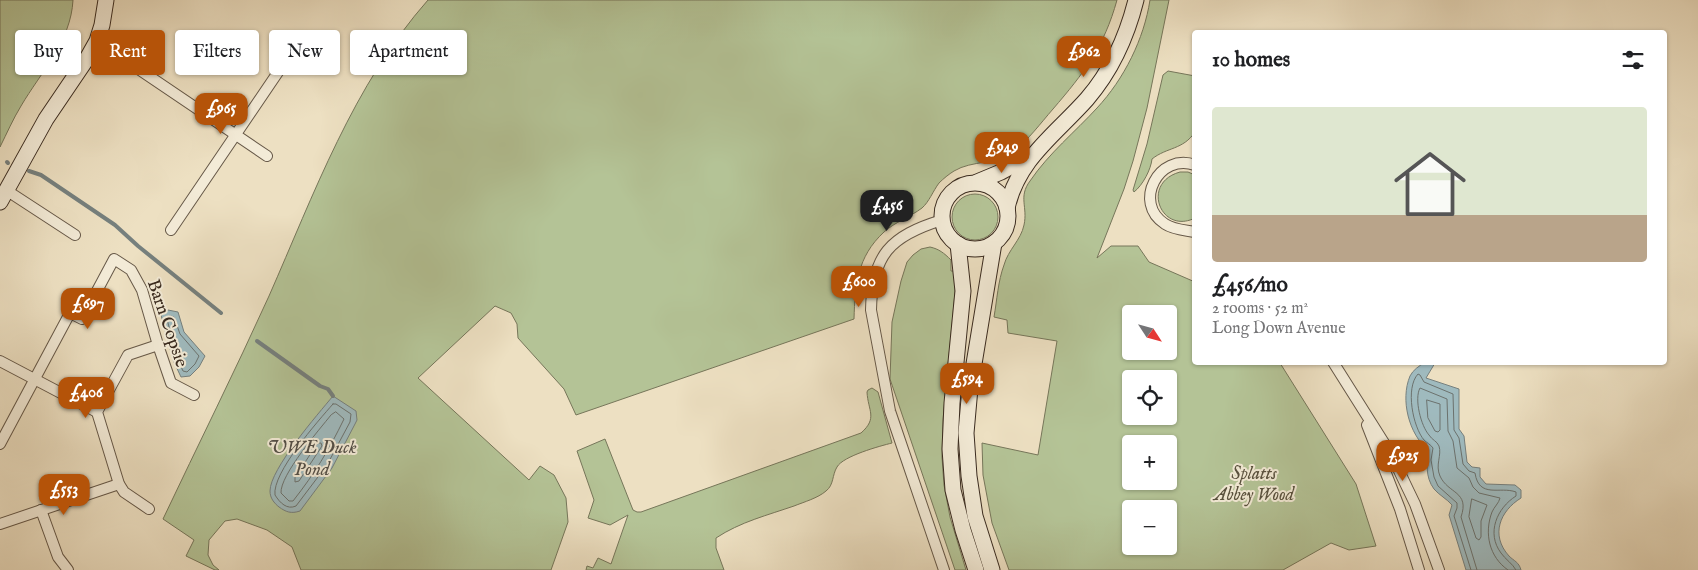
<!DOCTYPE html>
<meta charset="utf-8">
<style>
body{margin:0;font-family:"IM FELL English",serif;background:#f6f6f6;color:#202124;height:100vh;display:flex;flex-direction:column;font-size:19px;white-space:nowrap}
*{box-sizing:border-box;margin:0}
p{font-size:16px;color:#757577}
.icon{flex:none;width:28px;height:28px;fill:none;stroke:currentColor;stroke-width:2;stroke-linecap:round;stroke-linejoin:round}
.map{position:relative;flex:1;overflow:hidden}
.sheet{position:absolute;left:1192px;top:30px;width:475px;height:335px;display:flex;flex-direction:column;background:#fff;border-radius:5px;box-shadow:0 1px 4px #0004}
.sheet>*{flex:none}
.banner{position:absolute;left:15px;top:30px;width:475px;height:45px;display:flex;gap:10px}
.needle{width:32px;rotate:126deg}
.fabs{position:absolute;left:1122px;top:305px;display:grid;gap:10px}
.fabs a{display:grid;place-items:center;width:55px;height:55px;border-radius:5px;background:#fff;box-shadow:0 1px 4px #0004;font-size:25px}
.price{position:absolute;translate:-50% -42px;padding:0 11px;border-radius:10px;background:#b45309;color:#fff;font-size:16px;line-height:32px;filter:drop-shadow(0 1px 2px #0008)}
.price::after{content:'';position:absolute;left:50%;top:30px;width:15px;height:11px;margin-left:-8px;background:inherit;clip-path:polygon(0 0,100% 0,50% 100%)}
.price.selected{background:#222;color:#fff}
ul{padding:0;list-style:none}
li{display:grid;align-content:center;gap:10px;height:265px;padding:0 20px}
li span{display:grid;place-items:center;height:155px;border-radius:5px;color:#555}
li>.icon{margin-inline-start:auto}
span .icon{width:90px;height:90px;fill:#fffc;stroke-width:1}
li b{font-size:21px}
h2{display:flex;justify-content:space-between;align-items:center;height:60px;padding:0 20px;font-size:21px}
.pill{padding:0 18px;border-radius:5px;background:#fff;box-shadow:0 1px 4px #0004;font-size:18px;line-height:45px}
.pill.selected{background:#b45309;color:#fff}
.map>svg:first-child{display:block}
</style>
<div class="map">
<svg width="1698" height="570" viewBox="0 0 1698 570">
<rect width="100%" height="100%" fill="#ede0c2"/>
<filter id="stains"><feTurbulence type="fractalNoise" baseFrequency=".004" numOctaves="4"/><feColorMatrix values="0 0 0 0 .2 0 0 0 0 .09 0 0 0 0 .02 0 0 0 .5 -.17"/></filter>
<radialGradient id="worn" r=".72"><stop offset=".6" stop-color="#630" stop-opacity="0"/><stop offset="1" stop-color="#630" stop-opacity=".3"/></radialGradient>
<g fill="#b4c396" stroke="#76765a" fill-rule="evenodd">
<path d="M0,0h73c-2,41 -32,72 -52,106 -8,13 -14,27 -21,41z"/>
<path d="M428,0h689c-13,47 -33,73 -64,109 -13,15 -24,30 -39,42 -17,14 -42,9 -60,20 -5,3 -11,8 -15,12 -6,8 -10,19 -17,25 -12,9 -27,14 -38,24 -27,25 -29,53 -30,87l-278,96 -12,-26 -46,-51 -1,-14 -6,-11 -16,-7 -77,72 111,102 11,-14 14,9 12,23 2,24 -17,48h-250l-9,-23 -25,-17 -30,-11 -12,2 -16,19 -1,15 5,10 6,5h-4l-29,-14 8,-16 -31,-21c35,-74 72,-148 106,-223 45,-102 84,-211 159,-296z"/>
<path d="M1150,0h19l-22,108 -14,53 -9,28 -27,69 14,-12h27l11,16 46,20v80l85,1 76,121 20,62 -27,4 -18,-7 -48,27h-274l-17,-47 -9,-48 -1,-32 56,12 19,-114 -49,-8 -1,-13 -13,-3c3,-17 4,-36 10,-52 4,-15 17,-25 20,-40 4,-18 -6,-28 6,-44 19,-28 45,-49 67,-73 27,-29 47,-69 53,-108zM1131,314h38v37h-38zM1131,379h38v37h-38zM1131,444h38v37h-38zM1131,509h38v37h-38z"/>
<path d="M1168,71l27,5v56c-12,18 -28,15 -43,27 -1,10 -9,26 -18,33l-1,-2 14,-46 16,-69z"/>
<path d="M1180,172h8l7,3v43c-34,17 -55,-35 -15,-46z"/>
<circle cx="975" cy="217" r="23"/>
<path d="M930,247c9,2 14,6 21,13v11h6l-14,149 -1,37 2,28 6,32 16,53h-11l-65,-191 2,-57 9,-41 6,-19 6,-7 8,-6z"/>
<path d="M872,388l6,4 14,51c-12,3 -49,13 -55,24 -5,8 -3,18 -11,24 -8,7 -22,11 -32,15 -26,9 -54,16 -78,32v10l8,22h-138l1,-4 6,2 5,-10 13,6 17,-49 -18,10 -22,-7 6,-18 -17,-49 28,-12 28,71 4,2h4l220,-79c17,-15 7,-22 6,-41l1,-2z"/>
</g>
<g fill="#9fbabe" stroke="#76807e">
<path d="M168,310l10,2 6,20 21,24 -6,11 -9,9 -9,1 -8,-17 -12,-45z"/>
<path d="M1424,363h11l-9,15 33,11v40l5,7 3,26 5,5 8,1v9l6,7 29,1 6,5v8c-21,13 -31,37 -12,58 5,5 10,6 12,14h-55l-17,-55 3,-10c-5,-6 -13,-10 -18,-16 -9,-12 -7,-26 -6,-39 -19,-16 -28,-50 -18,-74 3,-6 9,-10 14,-13z"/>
<path d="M333,396l23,15 1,9 -2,4 -23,44 -32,43c-9,3 -14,1 -21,-4 -5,-4 -9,-9 -9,-16 0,-22 48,-77 63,-95z"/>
</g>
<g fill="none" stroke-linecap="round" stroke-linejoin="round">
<g stroke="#6c726e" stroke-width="1">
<path d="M170,316l4,1 6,17 19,22 -4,8 -8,8 -4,-1 -6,-13 -10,-39z"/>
<path d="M1427,400l13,4v26l-2,2 -3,-1 -7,-13z"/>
<path d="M333,404h3l15,10 -1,8 -23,43 -31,41c-9,4 -16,-3 -21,-11 -3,-22 43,-74 58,-91z"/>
<path d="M336,412l8,7c-15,31 -29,54 -51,82h-4l-8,-8c-1,-18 38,-63 50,-78z"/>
<path d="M318,443h3l1,3 -23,35 -4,1v-4z"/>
<path d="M1472,499l15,6 -6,16v16l-2,3 -3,-2 -7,-21z"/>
<path d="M1471,570l-17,-54 3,-8v-5l-19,-17 -4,-9 -3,-17 2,-12c-3,-4 -6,-5 -9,-8 -11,-13 -19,-52 -6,-66l2,1 4,7 29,12 1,36 5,8 4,26 6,7 6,2c4,26 25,13 41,19v4c-19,12 -30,37 -15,57 4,6 12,11 15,17"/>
<path d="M1477,570l-16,-53c9,-26 -13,-23 -21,-41 -5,-11 2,-21 -1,-30 -2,-5 -7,-6 -10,-11 -8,-9 -15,-36 -9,-47l27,11 1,32 5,10 4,27 12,10 4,9 6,6 21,5c-1,5 -6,9 -8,14 -8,21 -3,45 16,58"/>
</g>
<g stroke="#76807e" stroke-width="4">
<path d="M7,162l1,1"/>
<path d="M29,171l12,4 74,50 23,21 83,67"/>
<path d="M257,341l63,45 8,3 5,7"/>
</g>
<defs>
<g id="street">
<path d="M97,41l170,115"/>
<path d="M1195,165c-36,-13 -63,38 -30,59 9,6 20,6 30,8"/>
<path d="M6,190l69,45"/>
<path d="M942,220c-52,16 -70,35 -71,90l19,101 54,159"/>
<path d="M171,230l120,-177"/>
<path d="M0,361l97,51"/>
<path d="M1333,362l58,92 24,50 24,66"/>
<path d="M1367,425l33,84 19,61"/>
<path d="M0,444l70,-131 12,6 32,-60 17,11 11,20 16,55 13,38 23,12"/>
<path d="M149,509l-25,-17 -5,-8 -22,-72 31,-57 30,-10"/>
<path d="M41,510l17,47 10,13"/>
<path d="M0,524l119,-40"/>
</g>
<g id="secondary">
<path d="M977,182l24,-10 29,-16"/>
<circle cx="975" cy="216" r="33"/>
<path d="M0,202l46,-83 42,-62 9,-16 5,-16 4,-25"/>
<path d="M1007,208c11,-49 48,-73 80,-109 25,-29 40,-63 49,-99"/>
<path d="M958,244l5,47 -11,112 -2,46 3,41 10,40 13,40"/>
<path d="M992,570l-17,-54 -6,-40 -3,-43 4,-45 24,-145"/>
</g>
</defs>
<use href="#street" stroke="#665848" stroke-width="12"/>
<use href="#secondary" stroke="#392a1f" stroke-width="17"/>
<use href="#street" stroke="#f3ebd7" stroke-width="10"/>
<use href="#secondary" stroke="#f3ebd7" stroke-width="15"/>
</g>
<g text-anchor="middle" stroke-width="4" stroke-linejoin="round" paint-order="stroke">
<g font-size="18" fill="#392a1f" stroke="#f3ebd7">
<text transform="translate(168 323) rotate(71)" y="6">Barn Copsie</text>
</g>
<g font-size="18" font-style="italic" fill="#58503d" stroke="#f3ebd7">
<text x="1254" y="479">Splatts<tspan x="1254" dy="21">Abbey Wood</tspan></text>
</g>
<g font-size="19" font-style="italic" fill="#524e47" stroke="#f3ebd7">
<text x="312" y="453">UWE Duck<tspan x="312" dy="22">Pond</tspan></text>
</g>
</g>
<rect width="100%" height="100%" filter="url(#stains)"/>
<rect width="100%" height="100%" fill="url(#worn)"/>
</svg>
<div class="fabs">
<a><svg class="needle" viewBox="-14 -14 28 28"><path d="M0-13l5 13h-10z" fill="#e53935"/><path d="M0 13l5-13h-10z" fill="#757577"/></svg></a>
<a><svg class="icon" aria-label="locate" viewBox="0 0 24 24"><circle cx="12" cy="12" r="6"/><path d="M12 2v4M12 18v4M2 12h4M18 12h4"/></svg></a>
<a>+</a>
<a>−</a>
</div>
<b class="price" style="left:1084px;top:78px">£962</b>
<b class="price" style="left:221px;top:135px">£965</b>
<b class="price" style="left:1002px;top:174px">£949</b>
<b class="price selected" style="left:887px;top:232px">£456</b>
<b class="price" style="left:859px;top:308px">£600</b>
<b class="price" style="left:88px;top:330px">£697</b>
<b class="price" style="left:967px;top:405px">£594</b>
<b class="price" style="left:86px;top:419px">£406</b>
<b class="price" style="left:1403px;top:482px">£925</b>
<b class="price" style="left:64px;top:516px">£553</b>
<div class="banner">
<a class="pill">Buy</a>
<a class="pill selected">Rent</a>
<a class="pill">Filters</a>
<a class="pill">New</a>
<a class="pill">Apartment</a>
</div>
<section class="sheet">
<h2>10 homes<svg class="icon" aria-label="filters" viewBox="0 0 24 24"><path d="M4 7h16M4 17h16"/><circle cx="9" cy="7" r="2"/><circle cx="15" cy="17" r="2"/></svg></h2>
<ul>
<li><span style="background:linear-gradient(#dfe7d0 70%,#b9a48a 0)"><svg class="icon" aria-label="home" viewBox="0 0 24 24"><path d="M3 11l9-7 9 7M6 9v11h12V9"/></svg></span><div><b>£456/mo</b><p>2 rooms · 52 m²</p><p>Long Down Avenue</p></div></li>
</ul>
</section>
</div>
